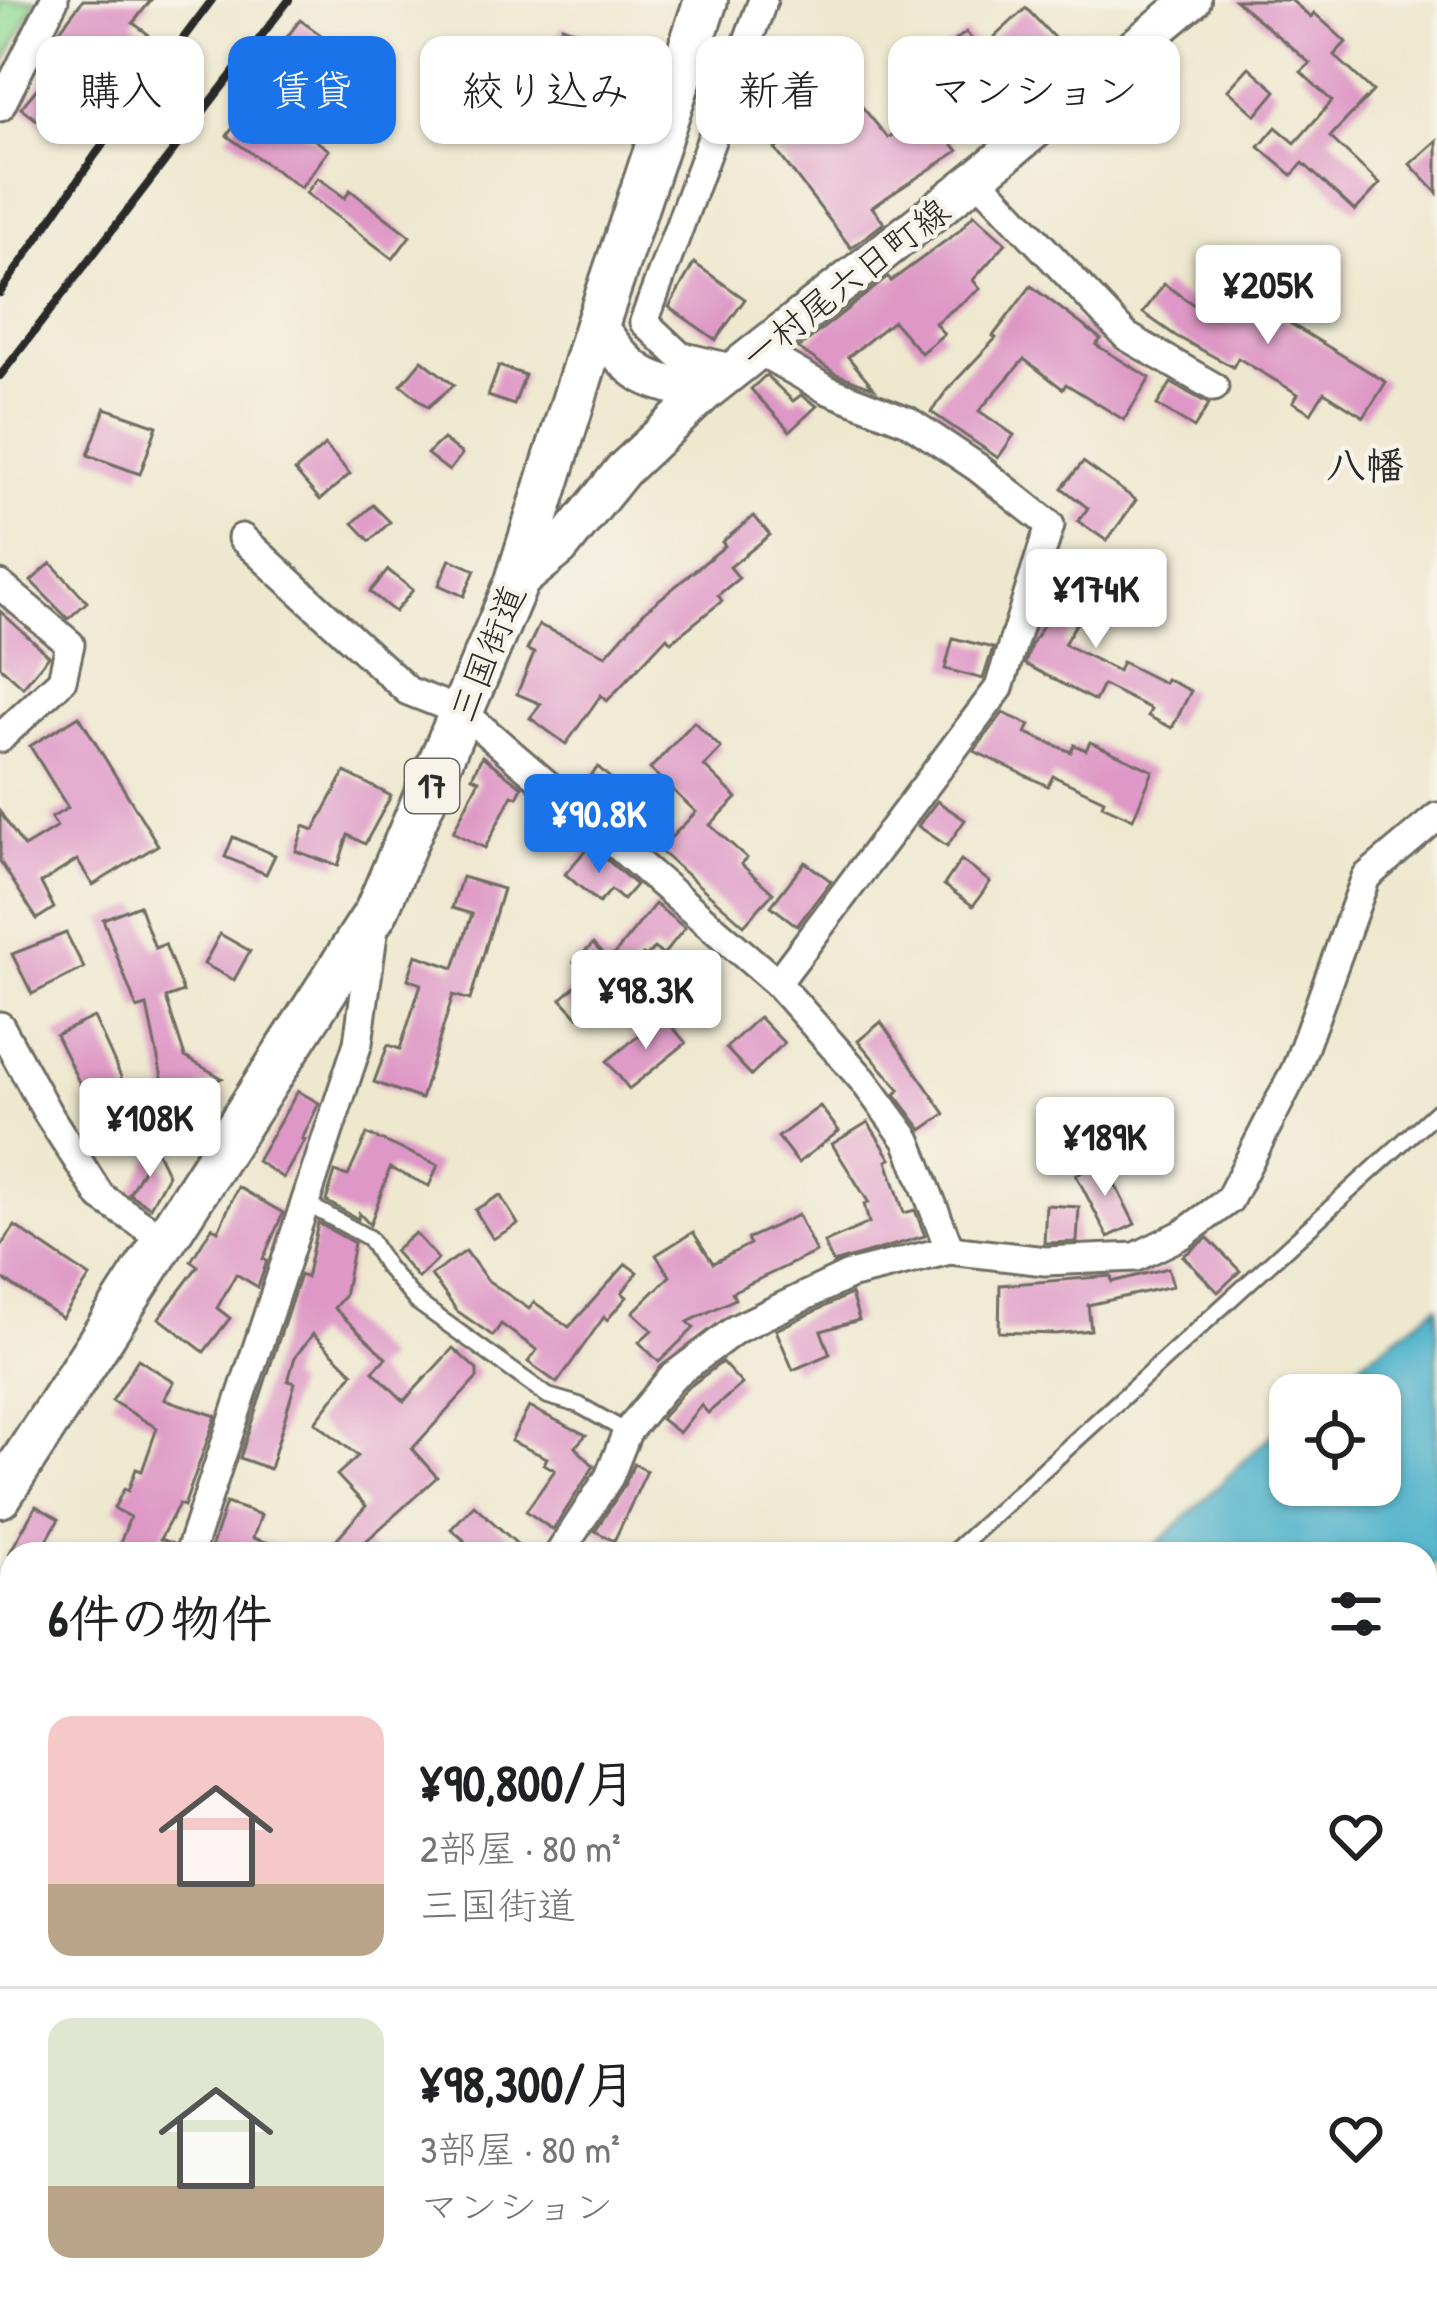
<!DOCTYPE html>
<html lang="ja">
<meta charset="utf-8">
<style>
body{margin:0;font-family:"Patrick Hand","Klee One",sans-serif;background:#f2f2f2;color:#202124;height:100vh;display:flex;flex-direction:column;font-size:45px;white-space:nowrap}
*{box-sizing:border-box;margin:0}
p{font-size:39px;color:#757577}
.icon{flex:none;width:66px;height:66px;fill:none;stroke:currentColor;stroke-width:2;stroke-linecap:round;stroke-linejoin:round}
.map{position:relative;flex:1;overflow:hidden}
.side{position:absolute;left:0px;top:1542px;width:1437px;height:771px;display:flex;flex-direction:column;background:#fff;border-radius:36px 36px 0 0;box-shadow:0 3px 9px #0004}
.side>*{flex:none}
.top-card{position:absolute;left:36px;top:36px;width:1365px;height:108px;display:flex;gap:24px}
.tools{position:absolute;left:1269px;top:1374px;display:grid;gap:24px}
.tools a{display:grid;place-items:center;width:132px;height:132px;border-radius:24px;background:#fff;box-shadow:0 3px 9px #0004;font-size:60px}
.price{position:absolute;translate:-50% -102px;padding:0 27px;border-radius:12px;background:#fff;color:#222;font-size:39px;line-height:78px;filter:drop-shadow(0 3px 6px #0008)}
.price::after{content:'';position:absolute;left:50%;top:72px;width:36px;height:27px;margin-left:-18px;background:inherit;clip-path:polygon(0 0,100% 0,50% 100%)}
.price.selected{background:#1a73e8;color:#fff}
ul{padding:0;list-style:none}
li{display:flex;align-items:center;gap:36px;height:300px;padding:0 48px}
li+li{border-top:3px solid #e0e0e0}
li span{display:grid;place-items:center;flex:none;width:336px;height:240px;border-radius:24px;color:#555}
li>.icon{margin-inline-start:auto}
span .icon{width:144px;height:144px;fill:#fffc;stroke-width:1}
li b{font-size:51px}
h2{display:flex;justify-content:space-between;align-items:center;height:144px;padding:0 48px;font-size:51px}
.tag{padding:0 42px;border-radius:24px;background:#fff;box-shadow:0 3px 9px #0004;font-size:42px;line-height:108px}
.tag.selected{background:#1a73e8;color:#fff}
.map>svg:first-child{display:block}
</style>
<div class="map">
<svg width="1437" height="2311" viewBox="0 0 1437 2311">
<rect width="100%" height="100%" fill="#f7f3e8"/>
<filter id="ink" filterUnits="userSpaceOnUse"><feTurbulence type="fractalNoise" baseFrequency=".00833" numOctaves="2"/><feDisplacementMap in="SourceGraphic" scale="24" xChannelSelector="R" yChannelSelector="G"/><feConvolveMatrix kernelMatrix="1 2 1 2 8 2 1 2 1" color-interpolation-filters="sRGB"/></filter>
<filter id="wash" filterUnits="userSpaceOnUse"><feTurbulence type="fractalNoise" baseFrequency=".004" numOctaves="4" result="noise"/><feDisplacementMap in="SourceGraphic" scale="48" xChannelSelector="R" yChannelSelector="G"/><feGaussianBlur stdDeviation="2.7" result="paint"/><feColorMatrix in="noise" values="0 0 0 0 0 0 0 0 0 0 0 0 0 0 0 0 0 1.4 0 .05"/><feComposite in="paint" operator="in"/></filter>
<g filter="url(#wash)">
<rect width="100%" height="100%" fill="#eee8cf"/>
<path fill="#91d993" stroke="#5e825f" stroke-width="3" d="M0,0h36l-36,71z"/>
<g fill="#4bb1ca" stroke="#3b6e7a" stroke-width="3">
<path d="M1437,1306v256l-12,9v-17h-278l143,-137v68h90v-90h-63z"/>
<path d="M579,2301h314l-4,10h-315z"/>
</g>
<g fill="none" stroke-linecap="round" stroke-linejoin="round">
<path stroke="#4bb1ca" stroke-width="8" d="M338,2311l6,-10"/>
</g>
<g id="blocks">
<g fill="#de97c6">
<path d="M83,0h68l-18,23 15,11 -15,20 -7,-6 -17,23 -4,-4 -29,38 9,7 -22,28 -42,-32 53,-65 -15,-12z"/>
<path d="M1235,0h56l20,17 3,-4 32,29 -12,13 39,36 -43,46 50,47 -25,27 -52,-48 -11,12 -33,-28 17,-20 19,16 37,-42 -31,-29 9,-9z"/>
<path d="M1026,8l50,53 -68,55 -62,-68 20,-16 14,18z"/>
<path d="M300,20l21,15 -37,52 -23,-16z"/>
<path d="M562,26l59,23 -29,81 -37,-14 18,-47 -24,-9z"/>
<path d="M1249,67l27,24 -20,24 -28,-25z"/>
<path d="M838,78l50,60 38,-27 32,40 -86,56 12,16 -33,25 -76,-99 44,-33 -11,-13z"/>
<path d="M255,97l74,53 -28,38 -74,-52z"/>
<path d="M1437,140v53l-27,-29z"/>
<path d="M318,178l27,20 5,-8 60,46 -17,23 -87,-66z"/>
<path d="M974,214l32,29 -33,37 7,9 -45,34 9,11 -23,19 -28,-32 -45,36 26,31 -38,-14 -38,-26 90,-71 3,4 68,-50z"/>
<path d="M694,263l51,36 -29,41 -47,-33z"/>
<path d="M1237,280l41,24 -5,9 113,69 -22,35 -40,-25 -13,21 -18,-11 5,-8 -60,-36 -5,9 -57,-31 -33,-23 21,-29 47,33 4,-1z"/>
<path d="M1031,286l70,53 -5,6 54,33 -26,42 -58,-36 -3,5 -39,-30 -45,52 35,24 -16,23 -67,-46 16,-22 49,-52 -3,-2z"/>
<path d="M422,360l32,25 -26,22 -27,-22z"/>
<path d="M499,366l26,9 -11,30 -26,-9z"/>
<path d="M766,375l27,26 8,-6 16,11 -27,25 -39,-42z"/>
<path d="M1171,383l38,21 -15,24 -37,-23z"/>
<path d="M105,408l52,18 -17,48 -52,-19z"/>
<path d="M443,439l19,15 -13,17 -22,-17z"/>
<path d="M325,445l25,29 -30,26 -25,-29z"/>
<path d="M1083,462l53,38 -29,41 -29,-20 10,-13 -26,-20z"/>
<path d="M373,505l17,17 -20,19 -17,-18z"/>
<path d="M754,516l16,19 -40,32 9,11 -21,17 4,6 -51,41 -4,-5 -60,64 -6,-6 -35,49 -36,-26 11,-14 -24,-10 17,-41 -7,-3 12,-25 67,30 39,-44 80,-65 -3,-4z"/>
<path d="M450,559l25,11 -11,26 -25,-11z"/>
<path d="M1069,560l47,23 -16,34 -15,-8 -21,35 54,27 4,-9 42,21 2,-4 25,12 -19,37 -24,-12 3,-7 -48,-24 -8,16 -70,-37 6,-19 29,-48 -7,-4z"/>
<path d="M51,563l36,39 -19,17 -37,-38z"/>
<path d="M388,570l25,20 -18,22 -25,-20z"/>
<path d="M0,611l49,45 -26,31 -23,-21z"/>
<path d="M953,638l40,10 -10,31 -38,-10z"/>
<path d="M1003,713l27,12 -4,8 45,19 3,-7 12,5 4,-8 63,29 -20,48 -31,-14 2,-5 -51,-24 -5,10 -74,-35z"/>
<path d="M79,716l79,129 -65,40 -16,-25 -36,23 13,25 -17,11 -37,-58v-49l24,35 33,-20 -6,-9 17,-10 -38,-62z"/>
<path d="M694,722l27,26 -17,18 33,32 -27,27 37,33 -6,6 32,29 -29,32 -85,-75 37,-38 -46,-43z"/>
<path d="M482,756l40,31 -5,10 -5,-2 -27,53 -32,-16 26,-52 -7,-3z"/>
<path d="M598,767l24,22 -17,20 -24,-22z"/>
<path d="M345,772l46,24 -26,48 -17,-9 -10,31 -42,-15 8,-25 10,4z"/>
<path d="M937,801l28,19 -18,26 -29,-20z"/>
<path d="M233,837l42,18 -9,19 -41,-17z"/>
<path d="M590,845l46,40 -13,15 -12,-10 -12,13 -34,-29z"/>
<path d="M961,860l29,22 -17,24 -29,-21z"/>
<path d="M805,862l26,19 -34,45 -26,-20z"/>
<path d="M462,877l41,12 -33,111 -17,-5 -32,104 -47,-17 14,-37 12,4 21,-65 -13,-5 8,-24 38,13 18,-54 -20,-6z"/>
<path d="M655,904l30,24 -22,27 -9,-7 -8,9 -3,-2 -65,62 -17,-18 26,-23 -13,-14 19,-18 16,17z"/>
<path d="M139,905l16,43 10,-4 18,48 -17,6 19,59 37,21 -55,24 -20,-96 -10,3 -34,-90z"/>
<path d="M66,933l18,35 -52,26 -20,-40z"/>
<path d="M220,934l30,17 -16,29 -30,-16z"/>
<path d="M663,1016l23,27 -57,46 -22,-28z"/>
<path d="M94,1017l44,98 -35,16 -47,-96z"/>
<path d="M759,1017l25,26 -33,32 -25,-27z"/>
<path d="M881,1022l64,92 -23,16 -27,-36 5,-4 -42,-49z"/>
<path d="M298,1091l21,12 -17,36 3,1 -22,38 -26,-17z"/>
<path d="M820,1106l19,25 -41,32 -20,-26z"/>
<path d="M868,1122l23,37 -4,2 17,52 11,-3 10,26 -92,27 -9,-20 45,-20 -5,-19 5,-1 -37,-59z"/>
<path d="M367,1134l71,31 -9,21 -39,-18 -20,57 -11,-12 -1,6 -32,-18 9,-29 13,4z"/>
<path d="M155,1148l13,27 -18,32 -21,-13z"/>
<path d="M1103,1161l32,63 -27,13 -32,-62z"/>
<path d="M238,1187l45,26 -20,46 4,2 -9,26 -22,-13 -19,34 13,10 -26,34 -45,-34 39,-52 -7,-5 21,-34 6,4z"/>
<path d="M500,1195l18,29 -25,15 -18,-29z"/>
<path d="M1046,1205l33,2 -2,35 -33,1z"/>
<path d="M798,1215l18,37 -84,40 3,7 -47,23 6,6 -35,34 -20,-20 13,-12 -19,-18 37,-36 -14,-21 37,-23 20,31 37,-19 -3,-5z"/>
<path d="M318,1223l36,20 -10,53 -10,12 52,50 -13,13 31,30 49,-53 24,22v8l-65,71 25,28 -72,65 13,12h-55l43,-48 -29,-31 21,-19 -43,-34 38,-49 -40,-39 -18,23 -7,24 7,2 -25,86 -30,-11 60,-183 6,3z"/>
<path d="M15,1226l75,51 -28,41 -62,-41v-29z"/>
<path d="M415,1233l23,26 -20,19 -24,-27z"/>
<path d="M1208,1238l32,33 -22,21 -35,-36z"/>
<path d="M466,1251l21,29 42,29 5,-7 35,25 57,-63 11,8 -15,21 5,4 -20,23 -3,-3 -47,66 -29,-21 9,-12 -36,-26 -8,12 -36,-25 -26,-36z"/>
<path d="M1168,1268l5,18 -85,19 3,25 -35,4 -57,-2 1,-47 111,-9 1,6z"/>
<path d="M851,1294l8,26 -38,11 9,23 -37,16 -17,-40z"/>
<path d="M138,1359l36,23 -10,17 52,17 -32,90 -5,-2 -19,35 13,5 -2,10h-55l14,-37 -16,-9 10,-19 4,2 8,-22 6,2 15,-43 -45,-27z"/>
<path d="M722,1362l20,22 -34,29 -7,-8 -22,28 -18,-14 24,-29z"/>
<path d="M529,1407l57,28 -11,12 19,19 -41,64 -27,-19 29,-41 -11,-6 3,-6 -36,-17z"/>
<path d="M634,1464l13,7 -33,70 -19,-10 29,-45z"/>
<path d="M226,1503l35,12 -8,23 37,12 -1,4h-80z"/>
<path d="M474,1505l54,49h-77l13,-14 -13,-11z"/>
<path d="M36,1506l23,13 -20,35h-30z"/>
</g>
</g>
</g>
<g filter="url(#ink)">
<use href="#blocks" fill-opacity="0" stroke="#6f6d64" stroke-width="3"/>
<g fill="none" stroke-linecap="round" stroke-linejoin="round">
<defs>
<g id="service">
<path d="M305,1203l64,35 17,28 31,36 131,94 31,9 48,27"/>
<path d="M951,1554l486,-443"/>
<path d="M397,2311l7,-10"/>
</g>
<g id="minor">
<path d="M0,107l54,-107"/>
<path d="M977,178l149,158 88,51"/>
<path d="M758,350l70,40 80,31 69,46 73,58 -51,163 -222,295"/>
<path d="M735,369l-55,-13 -36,-34 119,-322"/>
<path d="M242,538l166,153 56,22 313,270 86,97 44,60 43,110"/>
<path d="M0,585l70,59 -8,36 -62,58"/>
<path d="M0,1026l48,88 53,83 63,42"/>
<path d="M189,1554l169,-511 16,-116"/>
<path d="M559,1554l50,-77 18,-45 45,-55 64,-48 113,-54 101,-25 95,11 91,-4 47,-23 46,-34 67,-131 70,-192 71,-60"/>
<path d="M0,1671l12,17"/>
<path d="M0,2154l12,-51"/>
<path d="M0,2309l2,2"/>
<path d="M134,2311l7,-10"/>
</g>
<g id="secondary">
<path d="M597,325c37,52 47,57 110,66"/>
<path d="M516,584l44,-36 63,-78 84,-79 270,-213 215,-178"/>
</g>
<g id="trunk">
<path d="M0,1496l376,-584 140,-328 81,-259 109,-325"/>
<path d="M1425,1978l12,-13"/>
<path d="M1188,2311l4,-10"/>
</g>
</defs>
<use href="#service" stroke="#6f6d64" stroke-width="20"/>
<use href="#minor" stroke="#6f6d64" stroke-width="33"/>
<use href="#secondary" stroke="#6f6d64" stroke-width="42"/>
<use href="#trunk" stroke="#6f6d64" stroke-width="48"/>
<use href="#service" stroke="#fff" stroke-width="14"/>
<use href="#minor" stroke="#fff" stroke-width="27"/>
<use href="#secondary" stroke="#fff" stroke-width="36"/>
<use href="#trunk" stroke="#fff" stroke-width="42"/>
<g stroke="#2b2b2b" stroke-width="8">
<path d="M0,293l96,-139 116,-154"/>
<path d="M0,376l289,-376"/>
</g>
</g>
</g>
<g text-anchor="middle" stroke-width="9" stroke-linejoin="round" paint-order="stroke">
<rect fill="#f7f3e8" stroke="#686764" stroke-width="3" x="405" y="759" width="54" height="54" rx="9"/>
<g font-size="33" font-weight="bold" fill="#2b2b2b">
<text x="432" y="798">17</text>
</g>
<g font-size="36" fill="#2b2b2b" stroke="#f7f3e8">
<text transform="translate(845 283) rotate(-38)" y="13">一村尾六日町線</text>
<text transform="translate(487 653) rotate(-68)" y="13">三国街道</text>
</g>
<g font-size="39" font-weight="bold" fill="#2b2b2b" stroke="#f7f3e8">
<text x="1365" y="479">八幡</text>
</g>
</g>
</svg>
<div class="tools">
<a><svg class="icon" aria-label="locate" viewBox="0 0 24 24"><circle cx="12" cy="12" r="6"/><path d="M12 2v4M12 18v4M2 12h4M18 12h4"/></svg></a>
</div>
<b class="price" style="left:1268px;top:347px">¥205K</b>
<b class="price" style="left:1096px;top:651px">¥174K</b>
<b class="price selected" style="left:599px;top:876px">¥90.8K</b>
<b class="price" style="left:646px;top:1052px">¥98.3K</b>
<b class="price" style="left:150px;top:1180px">¥108K</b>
<b class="price" style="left:1105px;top:1199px">¥189K</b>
<div class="top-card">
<a class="tag">購入</a>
<a class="tag selected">賃貸</a>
<a class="tag">絞り込み</a>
<a class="tag">新着</a>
<a class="tag">マンション</a>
</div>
<section class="side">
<h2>6件の物件<svg class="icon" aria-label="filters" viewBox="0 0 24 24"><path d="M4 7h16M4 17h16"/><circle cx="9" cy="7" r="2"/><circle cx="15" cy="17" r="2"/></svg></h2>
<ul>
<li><span style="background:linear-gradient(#f6c9c9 70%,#b9a48a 0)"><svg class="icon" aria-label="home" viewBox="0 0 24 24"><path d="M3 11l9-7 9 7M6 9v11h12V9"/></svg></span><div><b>¥90,800/月</b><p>2部屋 · 80 m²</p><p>三国街道</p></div><svg class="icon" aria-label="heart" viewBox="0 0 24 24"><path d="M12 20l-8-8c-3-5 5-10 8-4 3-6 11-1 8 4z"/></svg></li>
<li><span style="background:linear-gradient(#dfe7d0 70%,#b9a48a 0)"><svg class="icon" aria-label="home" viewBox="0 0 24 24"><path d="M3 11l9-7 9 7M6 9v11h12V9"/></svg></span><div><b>¥98,300/月</b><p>3部屋 · 80 m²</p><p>マンション</p></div><svg class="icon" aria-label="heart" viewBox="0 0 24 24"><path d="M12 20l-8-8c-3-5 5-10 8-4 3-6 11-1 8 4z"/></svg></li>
</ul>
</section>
</div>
